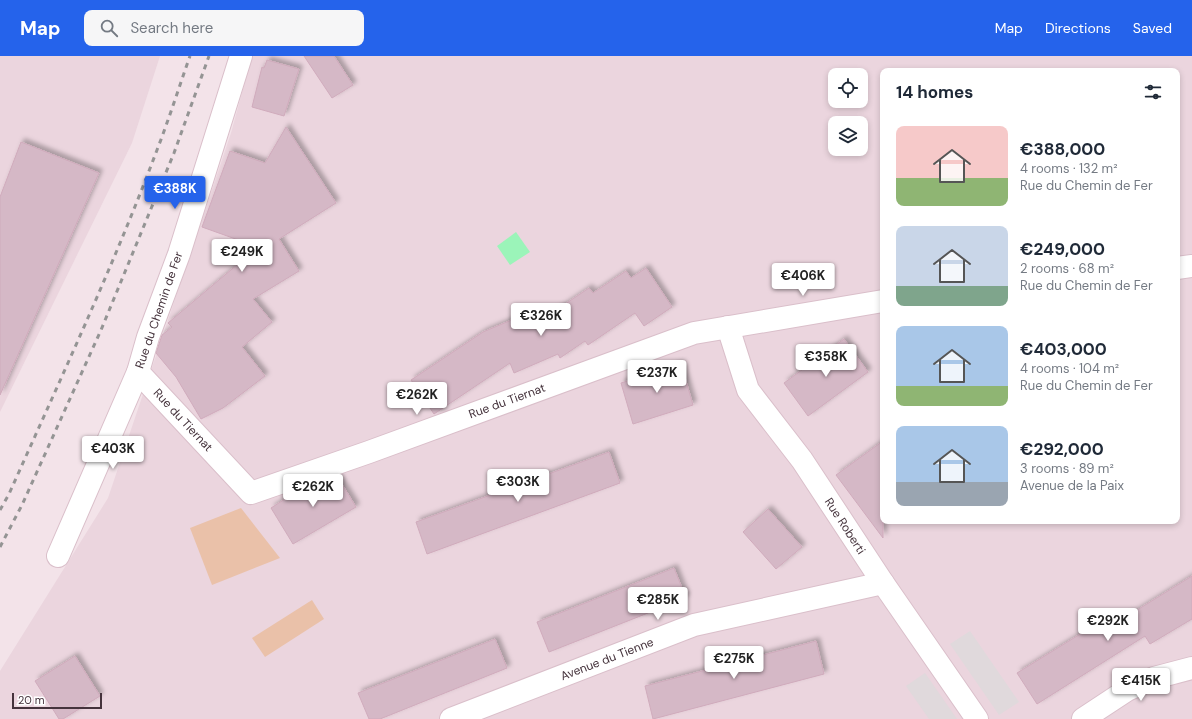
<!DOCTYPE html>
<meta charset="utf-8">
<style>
body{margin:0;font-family:"DM Sans",sans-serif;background:#f6f6f7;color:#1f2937;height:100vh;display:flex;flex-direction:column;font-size:15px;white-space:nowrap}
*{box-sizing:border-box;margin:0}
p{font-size:13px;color:#747a83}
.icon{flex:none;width:22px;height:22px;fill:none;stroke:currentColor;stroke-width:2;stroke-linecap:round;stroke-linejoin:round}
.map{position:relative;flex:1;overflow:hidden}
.panel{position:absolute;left:880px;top:12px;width:300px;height:456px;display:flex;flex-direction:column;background:#fff;border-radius:8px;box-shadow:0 2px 6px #0003}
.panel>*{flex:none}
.tools{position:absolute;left:828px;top:12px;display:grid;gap:8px}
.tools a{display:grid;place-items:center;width:40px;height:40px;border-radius:8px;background:#fff;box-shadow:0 2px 6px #0003;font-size:20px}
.scale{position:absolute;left:12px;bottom:10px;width:90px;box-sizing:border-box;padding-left:4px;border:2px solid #45333c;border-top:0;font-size:11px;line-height:14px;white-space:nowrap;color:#45333c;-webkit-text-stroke:3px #fff;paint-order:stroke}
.price{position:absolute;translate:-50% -34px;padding:0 9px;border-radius:4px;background:#fff;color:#222;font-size:13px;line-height:26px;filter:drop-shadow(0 1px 2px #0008)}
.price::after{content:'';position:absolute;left:50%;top:24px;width:12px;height:9px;margin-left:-6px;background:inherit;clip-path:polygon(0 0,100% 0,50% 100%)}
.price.selected{background:#2563eb;color:#fff}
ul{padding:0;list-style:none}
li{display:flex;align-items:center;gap:12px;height:100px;padding:0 16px}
li span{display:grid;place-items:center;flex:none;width:112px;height:80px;border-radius:8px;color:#555}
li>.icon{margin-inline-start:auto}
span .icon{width:48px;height:48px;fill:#fffc;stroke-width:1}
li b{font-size:17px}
h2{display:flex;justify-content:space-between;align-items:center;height:48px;padding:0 16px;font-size:17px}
header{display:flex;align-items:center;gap:24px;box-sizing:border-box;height:56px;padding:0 20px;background:#2563eb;color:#fff}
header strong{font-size:19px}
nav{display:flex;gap:22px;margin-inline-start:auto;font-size:14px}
.search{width:280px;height:36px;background:#f6f6f7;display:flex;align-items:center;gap:10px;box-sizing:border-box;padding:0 14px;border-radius:8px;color:#747a83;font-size:15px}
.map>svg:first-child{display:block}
</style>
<header>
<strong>Map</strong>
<div class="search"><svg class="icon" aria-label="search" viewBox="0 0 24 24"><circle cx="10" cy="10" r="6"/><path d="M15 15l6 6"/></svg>Search here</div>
<nav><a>Map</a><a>Directions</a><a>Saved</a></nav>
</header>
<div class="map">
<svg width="1192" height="663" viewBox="0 0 1192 663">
<defs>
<filter id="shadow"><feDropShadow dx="3.5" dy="-3.5" stdDeviation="2" flood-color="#0004"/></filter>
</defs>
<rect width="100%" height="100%" fill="#f3e3e9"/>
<g fill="#ebd5de" fill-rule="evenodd">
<path d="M0,0h160l-28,87 -132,269z"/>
<path d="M252,0h940v663h-1192v-48l108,-173 123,-365zM883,15h294v450h-294zM835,19h26v26h-26zM835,67h26v26h-26z"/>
</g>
<g fill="#eac1a9">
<path d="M241,452l39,50 -68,27 -22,-57z"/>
<path d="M312,544l12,19 -59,38 -13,-19z"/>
</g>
<g fill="#e0d9dc">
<path d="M970,575l49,71 -20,13 -49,-71z"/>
<path d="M925,617l32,46h-28l-23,-33z"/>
</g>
<path fill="#9bf4b9" d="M516,176l14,20 -20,13 -13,-19z"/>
<g fill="#d5b8c6" stroke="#d0abbc" filter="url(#shadow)">
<path d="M304,0h30l19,29 -21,13z"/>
<path d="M267,4l32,9 -15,47 -32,-9 10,-40 2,1z"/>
<path d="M286,71l50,76 -57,36 20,32 -46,28 19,23 -30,25 23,29 -42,32 -22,11 -25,-42 -20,-24 6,-18 10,-8 -4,-4 90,-76 -56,-20 28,-76 35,12z"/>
<path d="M21,86l78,31 -99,222v-198z"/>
<path d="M646,212l26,39 -28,19 -9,-13 -47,32 -3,-4 -25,17 -2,-4 -44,19 -4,-10 -76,51 -23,-34 72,-48 43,-18 5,13 58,-39 4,5 33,-22 5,7z"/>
<path d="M844,283l24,33 -60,44 -24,-33z"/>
<path d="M681,308l12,41 -60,19 -12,-41z"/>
<path d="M883,385v97l-47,-63z"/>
<path d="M609,396l11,31 -193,71 -11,-32z"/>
<path d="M337,420l19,31 -63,37 -22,-36 31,-20z"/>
<path d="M768,453l34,38 -26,22 -33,-37z"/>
<path d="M674,512l12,30 -137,54 -12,-30z"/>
<path d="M1192,520v43l-42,25 -5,-8 -108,68 -20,-31 86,-53 5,8z"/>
<path d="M495,583l12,29 -127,51h-11l-11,-26z"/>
<path d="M816,585l8,33 -171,45 -8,-33z"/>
<path d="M75,600l25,40 -37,23h-4l-24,-38z"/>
</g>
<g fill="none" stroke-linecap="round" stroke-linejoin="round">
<defs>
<g id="minor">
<path d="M1177,212l15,-2"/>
<path d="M728,271l20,63 54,70 81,123 94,136"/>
<path d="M138,316l113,121 118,-41 325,-119 189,-32"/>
<path d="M58,500l80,-184 10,-35 31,-83 62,-198"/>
<path d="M451,663l243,-94 189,-42"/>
<path d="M1083,663l44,-29 27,-12 38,-10"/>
</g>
</defs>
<use href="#minor" stroke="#dabfca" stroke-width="24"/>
<use href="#minor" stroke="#fff" stroke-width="22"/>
<g stroke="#949494" stroke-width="3" stroke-dasharray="5 5" stroke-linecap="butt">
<path d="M0,454l9,-16c51,-114 104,-227 148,-344 12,-31 22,-63 33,-94"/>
<path d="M0,491l22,-42 79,-175 73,-177 35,-97"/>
</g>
</g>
<g text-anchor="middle" stroke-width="4" stroke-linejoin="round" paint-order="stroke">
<g font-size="12" fill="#45333c" stroke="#fff">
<text transform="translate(159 254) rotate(-71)" y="4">Rue du Chemin de Fer</text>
<text transform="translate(507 345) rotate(-20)" y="4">Rue du Tiernat</text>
<text transform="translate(183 364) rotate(47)" y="4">Rue du Tiernat</text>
<text transform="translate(845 470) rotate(57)" y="4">Rue Roberti</text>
<text transform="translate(607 603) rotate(-21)" y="4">Avenue du Tienne</text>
</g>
</g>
</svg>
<div class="tools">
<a><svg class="icon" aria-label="locate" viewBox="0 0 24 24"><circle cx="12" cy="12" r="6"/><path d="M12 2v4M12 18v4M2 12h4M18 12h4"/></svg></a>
<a><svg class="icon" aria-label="layers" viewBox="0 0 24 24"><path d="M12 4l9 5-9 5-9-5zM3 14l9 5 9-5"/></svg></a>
</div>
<div class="scale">20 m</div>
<b class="price selected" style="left:175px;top:154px">€388K</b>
<b class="price" style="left:242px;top:217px">€249K</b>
<b class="price" style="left:803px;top:241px">€406K</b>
<b class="price" style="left:541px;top:281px">€326K</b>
<b class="price" style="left:826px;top:322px">€358K</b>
<b class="price" style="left:657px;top:338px">€237K</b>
<b class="price" style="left:417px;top:360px">€262K</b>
<b class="price" style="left:113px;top:414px">€403K</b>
<b class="price" style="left:518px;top:447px">€303K</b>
<b class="price" style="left:313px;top:452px">€262K</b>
<b class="price" style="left:658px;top:565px">€285K</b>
<b class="price" style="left:1108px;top:586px">€292K</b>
<b class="price" style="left:734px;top:624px">€275K</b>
<b class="price" style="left:1141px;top:646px">€415K</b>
<section class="panel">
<h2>14 homes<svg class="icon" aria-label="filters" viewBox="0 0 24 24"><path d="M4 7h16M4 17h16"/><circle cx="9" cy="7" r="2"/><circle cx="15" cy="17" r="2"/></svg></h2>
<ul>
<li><span style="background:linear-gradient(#f6c9c9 65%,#8fb573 0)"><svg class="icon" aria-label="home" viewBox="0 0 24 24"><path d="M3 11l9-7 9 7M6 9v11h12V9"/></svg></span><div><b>€388,000</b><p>4 rooms · 132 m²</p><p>Rue du Chemin de Fer</p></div></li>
<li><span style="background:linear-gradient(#c9d6e8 75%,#7fa58c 0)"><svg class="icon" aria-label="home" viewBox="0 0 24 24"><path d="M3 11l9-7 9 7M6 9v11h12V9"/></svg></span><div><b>€249,000</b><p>2 rooms · 68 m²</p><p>Rue du Chemin de Fer</p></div></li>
<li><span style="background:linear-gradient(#a9c7e8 75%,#8fb573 0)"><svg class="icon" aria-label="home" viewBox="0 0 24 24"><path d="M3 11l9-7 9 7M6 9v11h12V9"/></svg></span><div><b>€403,000</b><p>4 rooms · 104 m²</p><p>Rue du Chemin de Fer</p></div></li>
<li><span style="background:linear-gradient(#a9c7e8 70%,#9aa5b1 0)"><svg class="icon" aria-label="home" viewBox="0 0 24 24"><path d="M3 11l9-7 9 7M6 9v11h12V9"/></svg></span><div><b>€292,000</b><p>3 rooms · 89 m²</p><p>Avenue de la Paix</p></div></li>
</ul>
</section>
</div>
